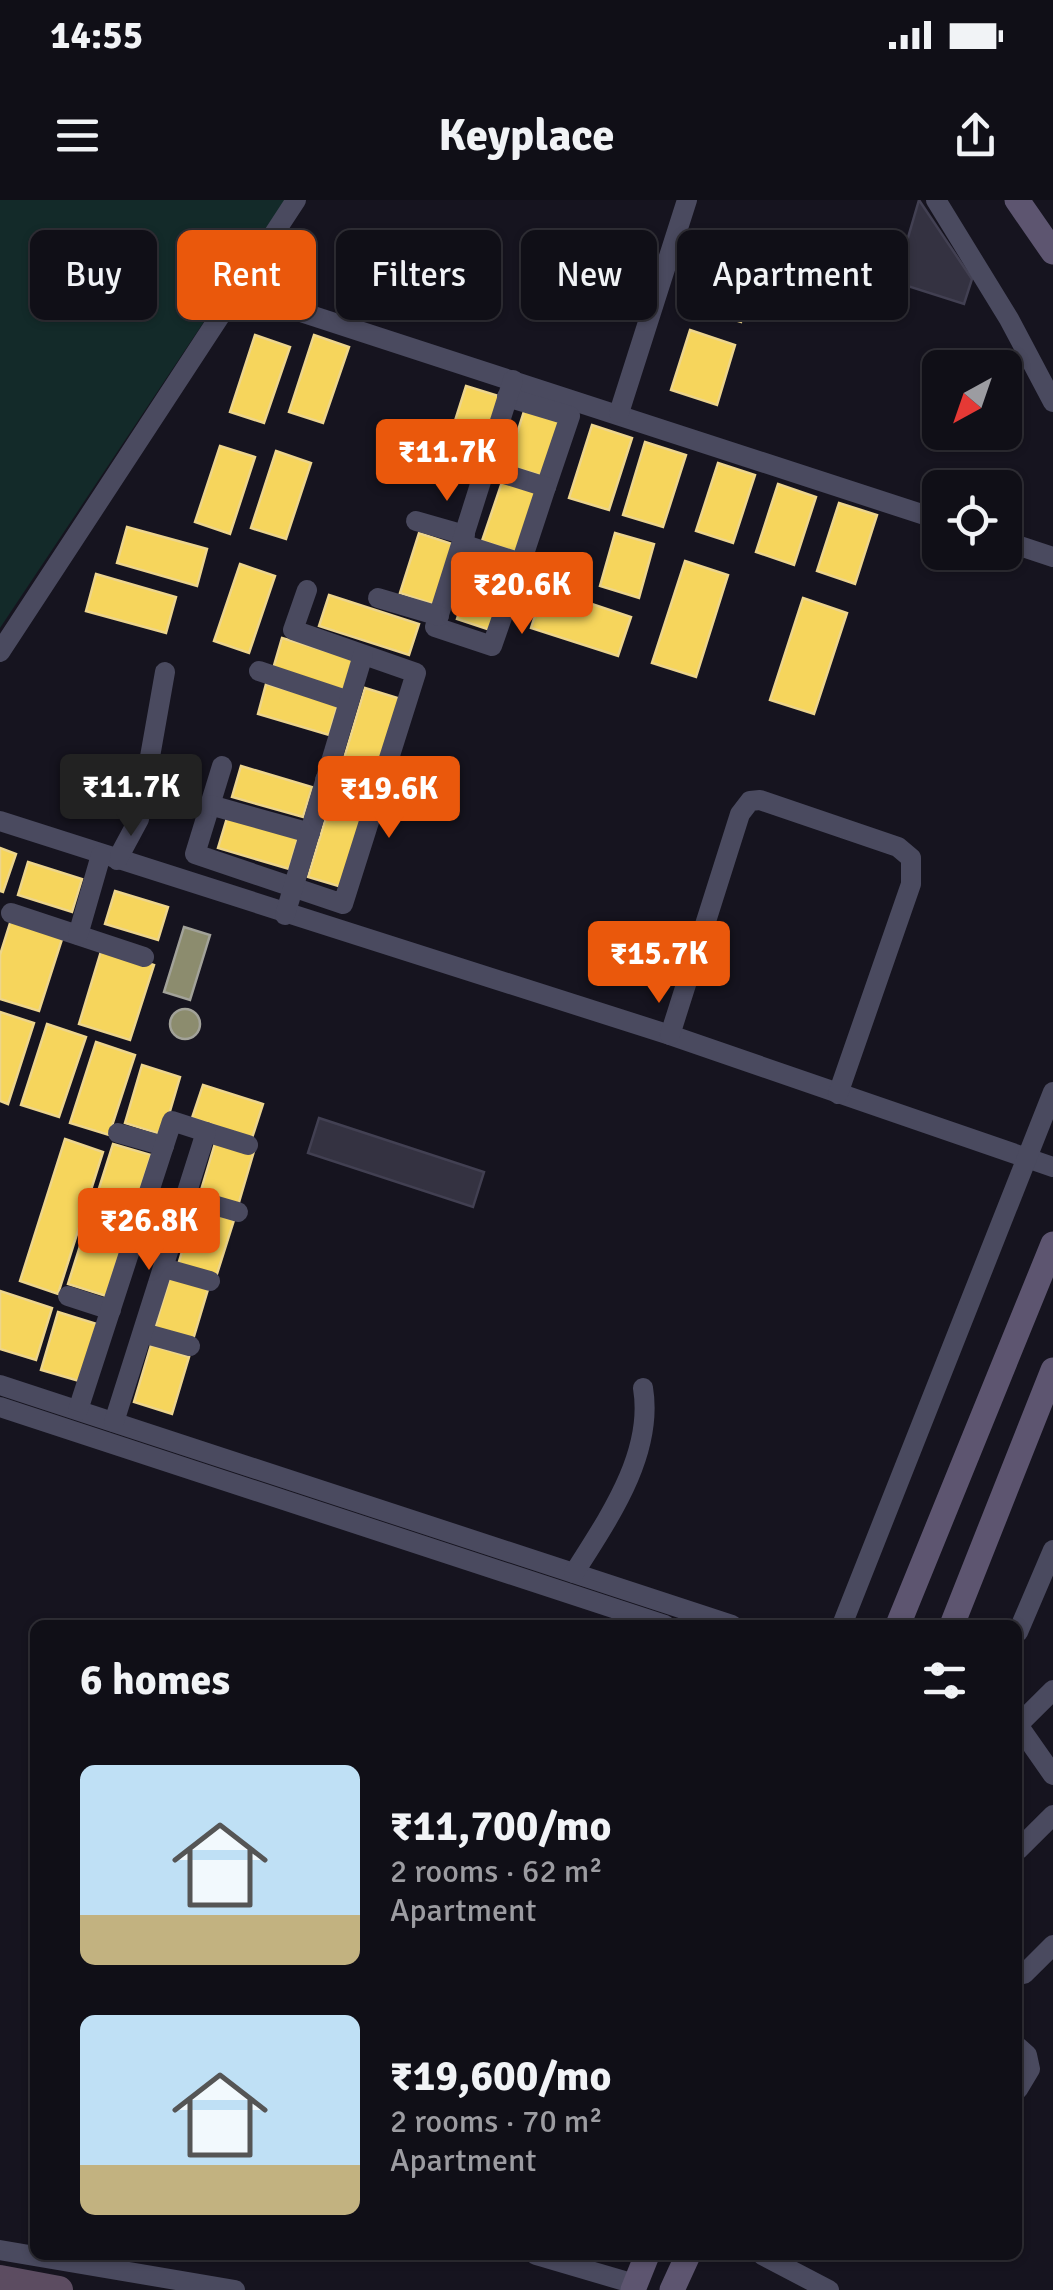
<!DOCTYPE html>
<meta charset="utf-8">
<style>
body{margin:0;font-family:Signika,sans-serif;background:#191820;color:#f1f3f6;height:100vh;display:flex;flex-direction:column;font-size:38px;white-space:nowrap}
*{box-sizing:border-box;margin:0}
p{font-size:32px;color:#9c9ca1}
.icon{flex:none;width:55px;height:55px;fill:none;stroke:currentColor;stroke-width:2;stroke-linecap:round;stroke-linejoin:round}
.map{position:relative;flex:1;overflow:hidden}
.drawer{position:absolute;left:30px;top:1420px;width:992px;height:640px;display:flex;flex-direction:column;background:#100f17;border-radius:15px;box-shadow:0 2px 8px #0004,0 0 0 2px #302f36}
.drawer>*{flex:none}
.guide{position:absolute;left:30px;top:30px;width:995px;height:90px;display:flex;gap:20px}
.needle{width:65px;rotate:220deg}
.buttons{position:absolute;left:922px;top:150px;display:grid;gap:20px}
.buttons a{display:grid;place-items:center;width:100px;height:100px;border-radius:15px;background:#100f17;box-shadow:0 2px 8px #0004,0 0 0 2px #302f36;font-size:50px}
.price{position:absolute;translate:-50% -85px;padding:0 22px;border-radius:10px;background:#ea580c;color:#fff;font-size:32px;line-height:65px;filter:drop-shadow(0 2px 5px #0008)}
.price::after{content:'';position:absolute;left:50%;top:60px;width:30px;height:22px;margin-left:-15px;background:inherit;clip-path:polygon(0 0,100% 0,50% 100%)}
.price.active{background:#222;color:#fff}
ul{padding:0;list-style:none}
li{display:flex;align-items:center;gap:30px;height:250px;padding:0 50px}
li span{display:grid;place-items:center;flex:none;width:280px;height:200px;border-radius:15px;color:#555}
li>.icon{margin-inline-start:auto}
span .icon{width:120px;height:120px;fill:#fffc;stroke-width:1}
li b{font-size:42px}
h2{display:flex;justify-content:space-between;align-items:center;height:120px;padding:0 50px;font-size:42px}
.pill{padding:0 35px;border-radius:15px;background:#100f17;box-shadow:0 2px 8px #0004,0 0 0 2px #302f36;font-size:35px;line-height:90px}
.pill.active{background:#ea580c;color:#fff}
.status{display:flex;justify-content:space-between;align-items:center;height:70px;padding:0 50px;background:#100f17;direction:ltr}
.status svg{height:28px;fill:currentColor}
header{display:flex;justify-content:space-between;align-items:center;height:130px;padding:0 50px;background:#100f17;font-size:45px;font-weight:700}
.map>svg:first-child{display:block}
</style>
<div class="status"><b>14:55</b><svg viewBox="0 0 49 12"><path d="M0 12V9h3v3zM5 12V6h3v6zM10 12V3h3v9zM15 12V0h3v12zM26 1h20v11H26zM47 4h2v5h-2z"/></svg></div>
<header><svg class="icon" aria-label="menu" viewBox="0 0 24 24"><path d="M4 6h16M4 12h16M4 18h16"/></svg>Keyplace<svg class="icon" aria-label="share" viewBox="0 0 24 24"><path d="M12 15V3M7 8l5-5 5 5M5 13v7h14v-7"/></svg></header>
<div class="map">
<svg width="1053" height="2090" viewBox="0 0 1053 2090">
<rect width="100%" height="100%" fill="#16141f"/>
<path fill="#132a29" d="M0,0h285l-285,428z"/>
<g fill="#f6d55c" stroke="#edd58c" stroke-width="2.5">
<path d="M714,48l46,14 -19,60 -45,-14z"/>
<path d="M690,130l45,15 -18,60 -46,-15z"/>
<path d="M255,135l35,12 -26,76 -34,-11z"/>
<path d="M314,135l35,12 -26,76 -34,-11z"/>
<path d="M466,186l36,11 -19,60 -36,-11z"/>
<path d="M526,205l36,11 -20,60 -35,-11z"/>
<path d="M592,225l40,13 -23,72 -40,-12z"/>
<path d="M645,242l41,13 -23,72 -40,-12z"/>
<path d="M220,246l35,11 -25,77 -35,-12z"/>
<path d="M276,251l35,12 -25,76 -35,-11z"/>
<path d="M718,263l37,12 -22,68 -37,-12z"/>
<path d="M502,282l36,11 -19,60 -37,-12z"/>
<path d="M778,284l38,13 -22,68 -38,-13z"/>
<path d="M839,303l38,12 -22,69 -38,-13z"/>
<path d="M127,327l80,22 -10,37 -80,-23z"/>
<path d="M419,333l36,12 -19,60 -36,-12z"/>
<path d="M615,333l39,11 -15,54 -39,-12z"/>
<path d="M477,359l36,12 -20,60 -36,-12z"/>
<path d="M685,361l43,14 -32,102 -44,-14z"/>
<path d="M240,364l35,12 -26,77 -35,-12z"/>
<path d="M96,374l80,23 -10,36 -80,-22z"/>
<path d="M544,388l87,29 -13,39 -87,-28z"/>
<path d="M329,395l90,29 -10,31 -90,-29z"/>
<path d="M803,398l44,15 -33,101 -44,-14z"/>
<path d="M282,438l71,21 -9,31 -71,-21z"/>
<path d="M266,484l72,20 -9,31 -71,-21z"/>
<path d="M365,488l36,11 -26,87 -36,-11z"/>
<path d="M241,566l71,21 -9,30 -71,-20z"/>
<path d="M334,591l37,11 -26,86 -37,-11z"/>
<path d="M227,618l71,20 -9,31 -71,-21z"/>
<path d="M0,648l16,6 -13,38 -3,-1z"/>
<path d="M28,662l54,17 -10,33 -54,-17z"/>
<path d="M115,691l53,16 -10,33 -53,-16z"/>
<path d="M11,720l52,16 -24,75 -39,-12v-44z"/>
<path d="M102,748l52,17 -24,75 -51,-16z"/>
<path d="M0,812l34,11 -26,81 -8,-3z"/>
<path d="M47,824l39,13 -27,80 -38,-12z"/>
<path d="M96,842l39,13 -26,80 -39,-12z"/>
<path d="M142,865l38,12 -17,58 -38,-12z"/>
<path d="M203,885l60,19 -11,34 -60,-20z"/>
<path d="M65,939l38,13 -45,142 -38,-13z"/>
<path d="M216,940l38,11 -17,58 -38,-12z"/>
<path d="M113,944l38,11 -18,58 -38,-12z"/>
<path d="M195,1008l39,12 -18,57 -38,-12z"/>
<path d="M86,1027l38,12 -18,57 -38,-12z"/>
<path d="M171,1074l38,12 -17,57 -38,-12z"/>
<path d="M0,1091l52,17 -16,52 -36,-11z"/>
<path d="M58,1112l39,12 -18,57 -38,-11z"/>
<path d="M151,1145l38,12 -17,57 -38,-12z"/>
</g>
<g fill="#8c8c6e" stroke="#a2a299" stroke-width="2.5">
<path d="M184,727l26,8 -20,65 -26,-8z"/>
<circle cx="185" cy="824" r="15"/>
</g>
<g fill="#343241" stroke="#424052" stroke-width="2.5">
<path d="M919,0l53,79 -8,25 -69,-22z"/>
<path d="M319,918l165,54 -11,35 -165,-54z"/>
</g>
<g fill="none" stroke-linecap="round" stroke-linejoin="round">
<g stroke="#4a4a5f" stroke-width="20">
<path d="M936,0l73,119 44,83"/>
<path d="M233,90l707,230"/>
<path d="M507,197l63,19 -24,71"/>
<path d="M619,213l68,-213"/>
<path d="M454,258l92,29 -25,76"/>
<path d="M416,321l49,14"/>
<path d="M1005,341l48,16"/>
<path d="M462,344l59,19 -29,83 -57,-19 78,-247"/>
<path d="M378,398l61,18"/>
<path d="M0,452l296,-452"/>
<path d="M259,471l90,30"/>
<path d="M222,566l-27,88 148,50 73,-231 -123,-43 14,-40"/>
<path d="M325,580l52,15"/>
<path d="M210,605l100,28"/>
<path d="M0,621l670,214 383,132"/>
<path d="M117,660l22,-41 26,-147"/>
<path d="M11,713l133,44"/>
<path d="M285,715l78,-260"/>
<path d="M78,735l23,-80"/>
<path d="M670,835l70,-221 10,-13 10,-1 138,47 13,11v26l-73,210"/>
<path d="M206,932l42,13"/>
<path d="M118,933l46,13"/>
<path d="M186,997l52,15"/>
<path d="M90,1011l47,17"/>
<path d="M164,1068l46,13"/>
<path d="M68,1096l43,14"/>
<path d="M143,1133l47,13"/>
<path d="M0,1185l732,240"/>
<path d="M0,1207l665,218"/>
<path d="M78,1210l94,-289 34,11 -92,290"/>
<path d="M574,1373c34,-54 80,-119 69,-185"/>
<path d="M842,1425l211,-533"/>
<path d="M1018,1432l35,-82"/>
<path d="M1053,1490l-35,35 35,50"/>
<path d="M1018,1650l35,-35"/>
<path d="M1024,1774l29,-29"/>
<path d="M1018,1847l9,8 3,14 -12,20"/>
<path d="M0,2050l235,40"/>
<path d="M536,2055l99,29"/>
<path d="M762,2055l67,35"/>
</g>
<g stroke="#5d5570" stroke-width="25">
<path d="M1017,0l36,52"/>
<path d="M898,1425l155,-381"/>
<path d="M952,1425l101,-255"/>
<path d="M633,2090l14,-35"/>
<path d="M672,2090l16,-35"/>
</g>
<path stroke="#5c4c61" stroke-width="28" d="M0,2079l59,11"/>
</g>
</svg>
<div class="buttons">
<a><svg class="needle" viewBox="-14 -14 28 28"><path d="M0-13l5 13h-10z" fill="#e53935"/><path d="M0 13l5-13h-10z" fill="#9c9ca1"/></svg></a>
<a><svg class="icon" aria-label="locate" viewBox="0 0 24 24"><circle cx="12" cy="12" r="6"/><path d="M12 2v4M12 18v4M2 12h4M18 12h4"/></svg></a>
</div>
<b class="price" style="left:447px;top:304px">₹11.7K</b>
<b class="price" style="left:522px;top:437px">₹20.6K</b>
<b class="price active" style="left:131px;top:639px">₹11.7K</b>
<b class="price" style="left:389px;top:641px">₹19.6K</b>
<b class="price" style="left:659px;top:806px">₹15.7K</b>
<b class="price" style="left:149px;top:1073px">₹26.8K</b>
<div class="guide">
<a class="pill">Buy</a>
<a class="pill active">Rent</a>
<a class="pill">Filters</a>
<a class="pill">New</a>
<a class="pill">Apartment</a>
</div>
<section class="drawer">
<h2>6 homes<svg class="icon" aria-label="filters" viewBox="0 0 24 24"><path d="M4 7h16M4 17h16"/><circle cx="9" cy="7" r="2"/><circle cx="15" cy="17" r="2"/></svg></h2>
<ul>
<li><span style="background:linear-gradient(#bfe0f5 75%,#c2b280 0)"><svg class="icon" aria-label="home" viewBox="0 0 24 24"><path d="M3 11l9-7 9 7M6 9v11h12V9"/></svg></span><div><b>₹11,700/mo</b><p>2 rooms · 62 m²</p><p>Apartment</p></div></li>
<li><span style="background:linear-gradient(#bfe0f5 75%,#c2b280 0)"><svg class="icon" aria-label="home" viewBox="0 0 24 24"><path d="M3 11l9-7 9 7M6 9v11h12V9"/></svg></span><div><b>₹19,600/mo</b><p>2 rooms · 70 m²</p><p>Apartment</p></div></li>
</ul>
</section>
</div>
